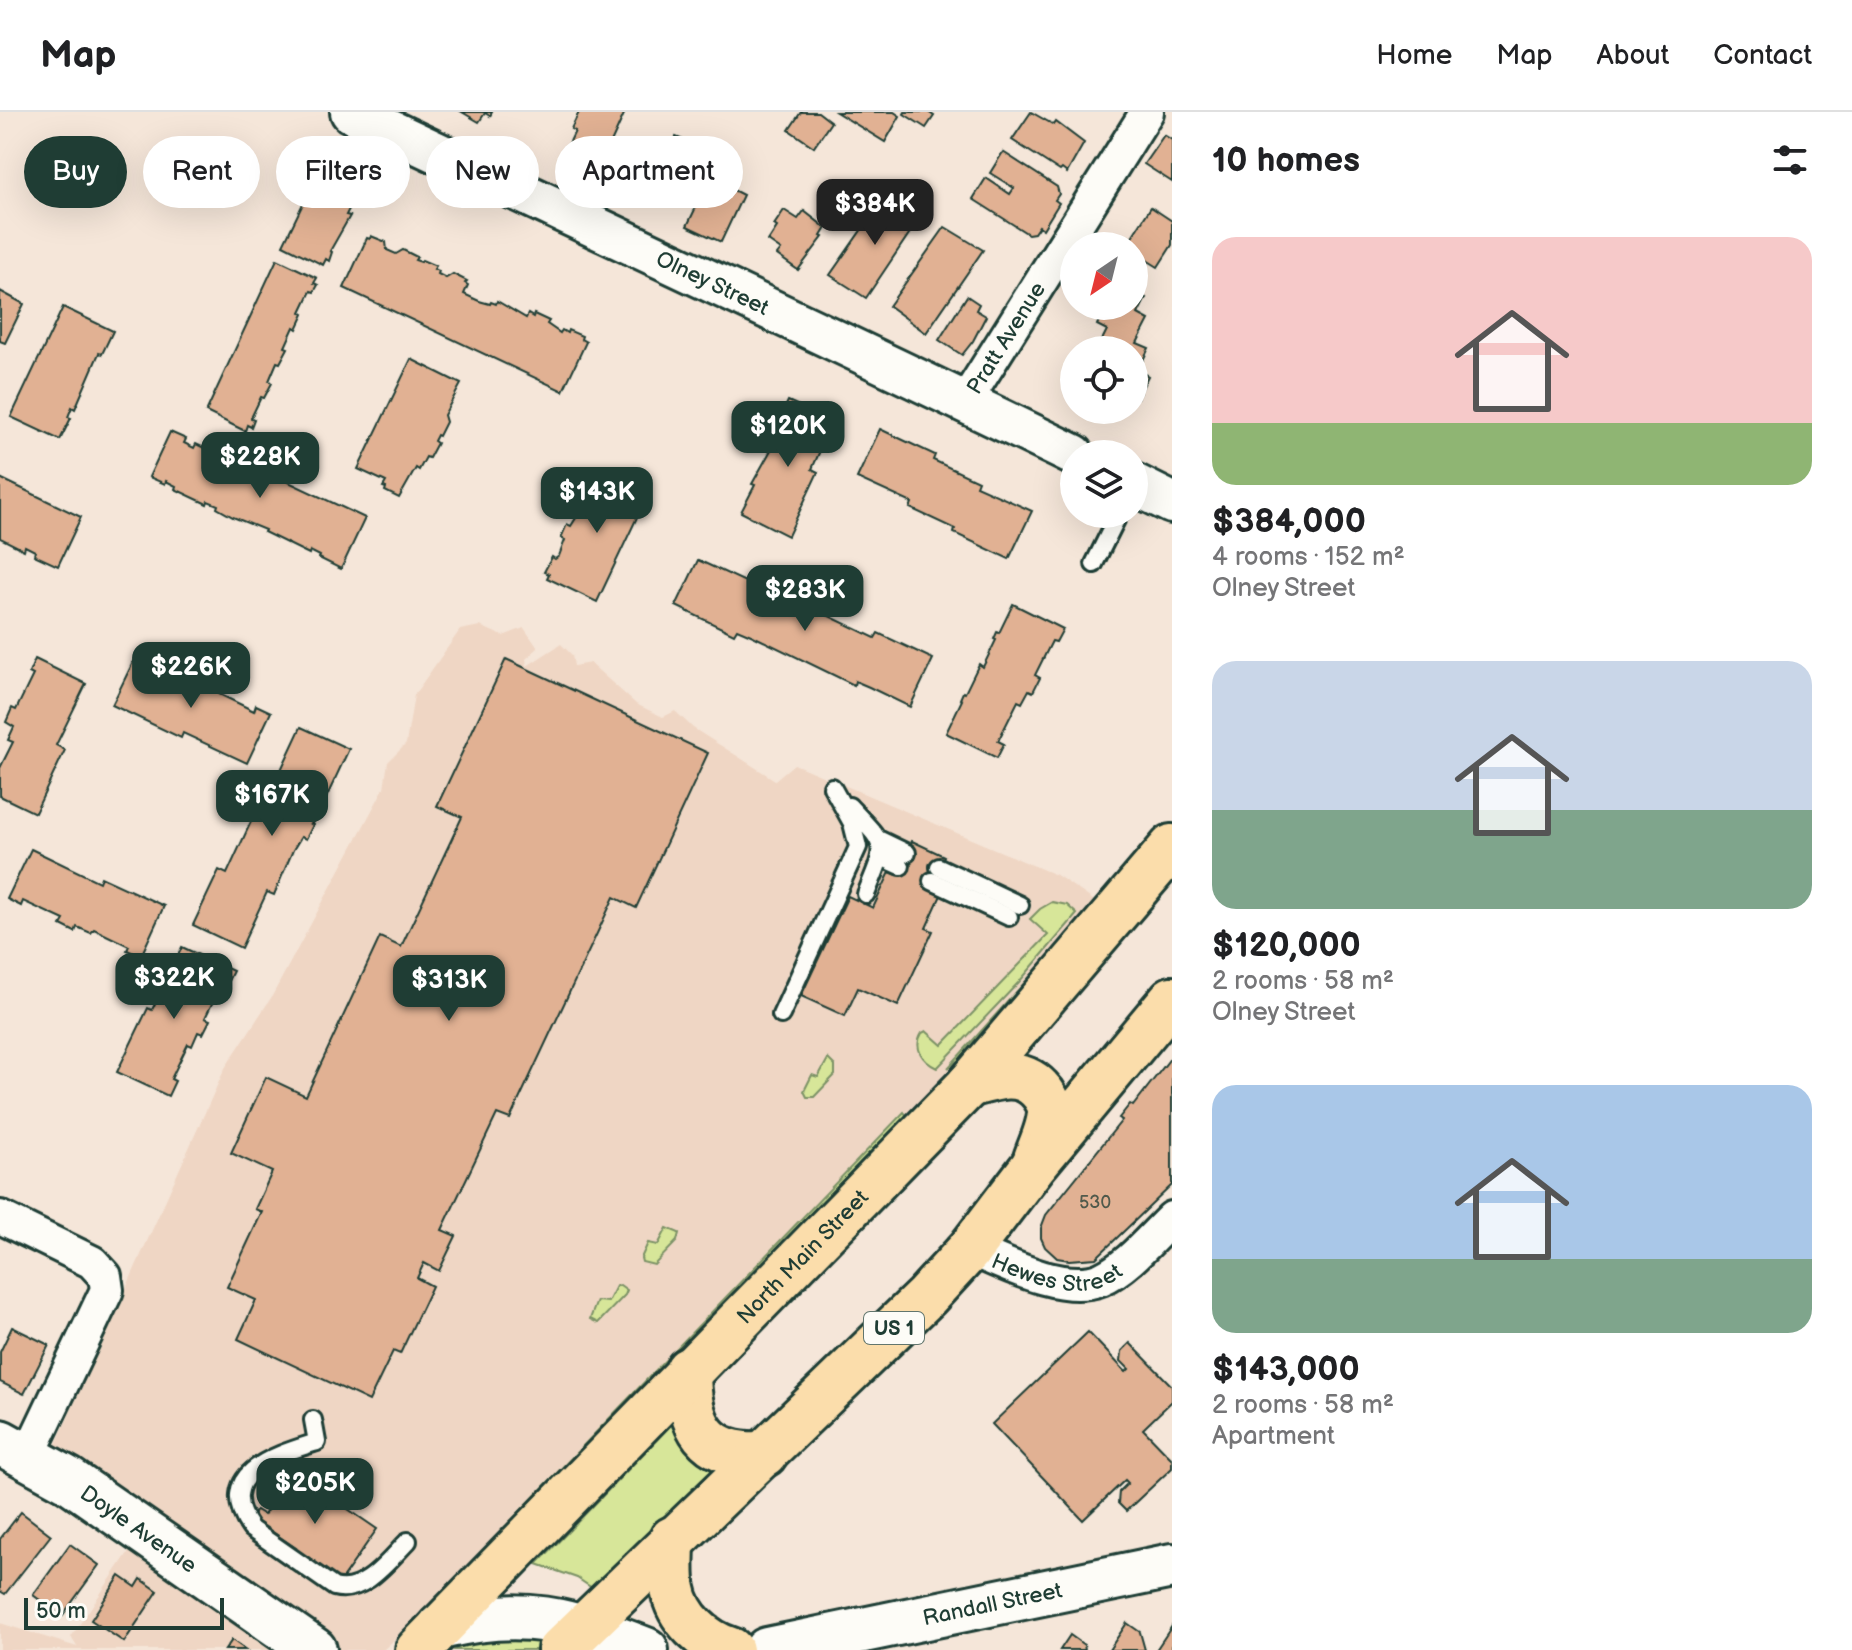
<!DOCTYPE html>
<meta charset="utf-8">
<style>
body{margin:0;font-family:"Balsamiq Sans",sans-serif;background:#f2f2f2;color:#202124;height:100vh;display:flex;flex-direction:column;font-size:30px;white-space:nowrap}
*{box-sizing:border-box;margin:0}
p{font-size:26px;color:#757577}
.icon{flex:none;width:44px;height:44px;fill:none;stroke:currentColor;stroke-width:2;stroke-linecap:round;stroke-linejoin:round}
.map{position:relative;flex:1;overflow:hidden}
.details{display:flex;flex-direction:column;background:#fff;width:680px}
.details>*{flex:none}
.banner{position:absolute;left:24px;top:24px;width:760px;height:72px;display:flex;gap:16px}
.needle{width:52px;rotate:215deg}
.fabs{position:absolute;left:1060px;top:120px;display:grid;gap:16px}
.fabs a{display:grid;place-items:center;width:88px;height:88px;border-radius:50%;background:#fff;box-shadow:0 8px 32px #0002;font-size:40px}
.scale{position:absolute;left:24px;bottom:20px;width:200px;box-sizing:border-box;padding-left:8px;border:4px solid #1f3d34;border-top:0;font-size:22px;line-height:28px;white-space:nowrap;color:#1f3d34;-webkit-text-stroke:6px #fdfcf7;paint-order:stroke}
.price{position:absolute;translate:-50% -68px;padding:0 18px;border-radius:16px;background:#1f3d34;color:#fff;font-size:26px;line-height:52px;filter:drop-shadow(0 2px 4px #0008)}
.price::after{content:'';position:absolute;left:50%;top:48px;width:24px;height:18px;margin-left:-12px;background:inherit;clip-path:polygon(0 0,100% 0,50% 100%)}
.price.selected{background:#222;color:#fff}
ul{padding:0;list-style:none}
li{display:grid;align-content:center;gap:16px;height:424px;padding:0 40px}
li span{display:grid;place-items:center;height:248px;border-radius:24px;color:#555}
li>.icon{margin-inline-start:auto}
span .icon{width:144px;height:144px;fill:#fffc;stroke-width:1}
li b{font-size:34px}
h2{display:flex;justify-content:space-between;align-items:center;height:96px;padding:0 40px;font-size:34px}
.chip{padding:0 28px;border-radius:36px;background:#fff;box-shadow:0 8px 32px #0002;font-size:28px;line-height:72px}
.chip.selected{background:#1f3d34;color:#fff}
header{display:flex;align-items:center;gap:48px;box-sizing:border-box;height:112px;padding:0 40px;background:#fff;border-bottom:2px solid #e0e0e0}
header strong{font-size:38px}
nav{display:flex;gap:44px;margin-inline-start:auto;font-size:28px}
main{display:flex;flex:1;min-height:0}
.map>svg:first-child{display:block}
</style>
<header>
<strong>Map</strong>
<nav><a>Home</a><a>Map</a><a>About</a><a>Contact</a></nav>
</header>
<main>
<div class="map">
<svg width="1172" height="1538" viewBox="0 0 1172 1538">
<rect width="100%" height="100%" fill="#f5e6d9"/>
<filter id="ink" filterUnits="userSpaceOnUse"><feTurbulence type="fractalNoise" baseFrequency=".0125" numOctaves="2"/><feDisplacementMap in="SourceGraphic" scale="16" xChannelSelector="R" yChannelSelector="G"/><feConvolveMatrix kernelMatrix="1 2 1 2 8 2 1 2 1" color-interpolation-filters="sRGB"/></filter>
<g filter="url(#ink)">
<path fill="#efd6c4" d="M480,514l23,10 21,-8 14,20 -12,11 1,7 34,-22 11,11 2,11 16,-3 46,41 27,13 12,-6 18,17 82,52 19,-16 264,112 57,39 -670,679 -62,56h-383v-27l77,24 -6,-10 74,-109 -94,-73 174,-387 46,-70 113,-210 4,-26 18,-18 8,-49 46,-65z"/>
<g fill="#d7e699" stroke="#7b9266" stroke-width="2">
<path d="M1052,790l15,3 10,9 -58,68 -82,86c-15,-7 -24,-20 -15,-35l4,-2 16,14 106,-110 -18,-16 10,-10z"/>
<path d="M1080,809v3l-113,130 -19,14z"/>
<path d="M828,947l7,7v9l-21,22h-7l-3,-6 8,-16 6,2z"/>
<path d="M904,1000l3,4 -403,418 -3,-3z"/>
<path d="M667,1116l12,5 -2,8 -23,24 -12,-3 -1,-4 7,-15 10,2z"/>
<path d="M620,1173l7,5 -2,5 -27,28 -8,-4 7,-18 11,1 8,-16z"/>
<path d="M675,1309l50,44 -130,125 -18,-12 -40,-14z"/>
<path d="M468,1526h81l-12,12h-82z"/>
</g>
<g fill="#e1b193" stroke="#1f3d34" stroke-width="2">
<path d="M462,0h30l-2,4 -5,-3 -6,9z"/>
<path d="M579,0h46l-23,51 -4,-2 -2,5 -30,-16 9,-19 -4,-2z"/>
<path d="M801,0h17l13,10 -17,25 -25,-17z"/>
<path d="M836,0h58l6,4 -15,26z"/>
<path d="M905,0h23l6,4 -8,12 -22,-14z"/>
<path d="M1031,0l23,13 2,-3 28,21 -17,30 -5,-4 -2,2 -48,-31z"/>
<path d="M1164,23l8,5v42l-28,-18z"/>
<path d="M676,25l21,9 -9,21 11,6 -9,21 -6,-3 -6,15 -28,-12z"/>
<path d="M1003,40l54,35 2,7 -4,6 4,3 -16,26 -4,-3 -5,7 -6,1 -55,-35 13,-21 24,16 4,-6 -24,-15z"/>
<path d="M323,50l39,19 -2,5 3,2 -4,8 -3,-1 -10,20 4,1 -20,35 2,1 -3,9 -3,-2 -3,6 -40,-20z"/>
<path d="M710,66l33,17 -22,47 -34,-16z"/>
<path d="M885,84l34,23 -53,79 -36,-23z"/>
<path d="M1151,95l21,14v24l-14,22 -24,-15v-6h-8z"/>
<path d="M784,98l14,9 6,-8 22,17 -5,8 2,1 -25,33 -21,-15 4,-5 -13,-9 9,-14 -3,-2z"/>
<path d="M945,115l38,23 -57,83 -37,-27z"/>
<path d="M371,124l15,6 1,8 9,4 7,-4 14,7 -2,3 6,2 1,-2 14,6 -2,3 5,2 -1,3 8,4 7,-4 14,7 -2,2 3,2 -4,9 15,7 11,3 1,-2 5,2 1,-3 29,17 2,-4 5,3 1,-3 15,7 -2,3 13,9 2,-3 5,3 1,-3 14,6 -1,3 5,3 -23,49 -219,-103 23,-50 3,1z"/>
<path d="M277,147l40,19 -3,5 4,2 -4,7 -3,-1 -10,21 3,2 -7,15 -3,-2 -9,20 3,1 -8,15 -3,-1 -8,19 3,2 -8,15 -3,-1 -10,21 3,1 -3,8 -4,-2 -2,6 -39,-19z"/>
<path d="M0,179l24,13 -19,39 -5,-2z"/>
<path d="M1134,180l12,6 -8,16 11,6 -12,23 12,5 -11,22 10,6 -11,22 -3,-1v-47h-37l10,-20 -10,-5 6,-14 -11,-5h42z"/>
<path d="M967,184l12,8 -3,6 10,6 -13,25 -11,14 -23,-15z"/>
<path d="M63,195l50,24 -11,23 -3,-1 -24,56 -3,-2 -4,10 3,1 -11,22 -49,-23z"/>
<path d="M411,247l50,25 -17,31 2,7 -7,14 -2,-1 -3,6 3,2 -8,15 -3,-1 -7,13 -3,-2 -17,30 -14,-7 1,-3 -3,-1 3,-5 -28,-13z"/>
<path d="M788,289l45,20 -21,48 6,3 -30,64 -47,-24 14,-27 -3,-1 19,-34 -5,-2z"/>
<path d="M880,317l55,26 -2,5 45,21 -2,5 56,25 -23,48 -55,-26 1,-4 -45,-21 2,-5 -55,-25z"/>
<path d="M170,320l16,7 -2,4 10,5 2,-4 32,15 -1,3 9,4 2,-3 17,8 2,-4 108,51 -24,51 -22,-11 1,-2 -10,-5 -1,3 -45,-22 1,-2 -32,-13 -16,-9 1,-3 -10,-4 -1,3 -32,-15 1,-3 -10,-5 -1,3 -16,-7z"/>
<path d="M599,356l50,24 -52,110 -50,-24 2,-4 -5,-2 8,-15 3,2 4,-3 6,-16 -4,-2 6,-14 4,2 5,-8 -5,-3 7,-14 4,2 3,-2 4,-10 1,-3 -4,-2 7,-14 3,2z"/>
<path d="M0,366l81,39 -23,49 -24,-11 1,-4 -10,-5 -1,4 -24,-12z"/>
<path d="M698,448l58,27 2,-5 117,56 3,-5 55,26 -23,48 -41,-20 -14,-6 -1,4 -103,-50 -14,-6 -3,5 -58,-28z"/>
<path d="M1013,492l50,25 -7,13 -4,-1 -17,34 5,3 -7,14 -4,-2 -7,13 -4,-2 -20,40 6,3 -7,14 -51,-25 16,-33 -2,-1 3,-7 2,1 14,-29 4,3 13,-27 -2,-1 3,-7 2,1z"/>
<path d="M137,542l14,7 -2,5 40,19 2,-5 15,7 1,-4 14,6 -2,5 35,17 2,-6 15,7 -24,51 -64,-30 -2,5 -69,-33z"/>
<path d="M35,547l51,25 -30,61 9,5 -30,63 -35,-17v-28l13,-26 -5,-2 6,-13 -8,-5 6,-14 4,2 17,-35 -4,-2z"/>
<path d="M506,547l202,94 -72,155 -22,-11 -104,222 -13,-5 -55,116 14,6 -17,35 -15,-8 -7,15 15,8 -32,68 -7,-3 -24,50 -131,-62 18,-39 -29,-13 35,-75 -7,-3 17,-37 -41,-19 35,-76 40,19 74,-159 21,10 61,-130 -25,-11z"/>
<path d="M301,615l48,22 -28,60 -2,-1 -4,12 -4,4 2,1 -7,14 -5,-2 -8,13 -19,45 -7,-3 -26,56 -48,-23 26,-55 8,4 27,-59 5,2z"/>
<path d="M912,729l32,15 -14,31 12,6 -16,35 7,3 -35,75 -40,-18 -13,28 -44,-20 47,-100 25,12 17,-36 7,3z"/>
<path d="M31,737l68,33 2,-5 63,29 -23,50 -14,-6 2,-4 -35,-17 -3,4 -14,-6 -2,5 -14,-7 3,-5 -41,-19 -2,5 -14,-7z"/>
<path d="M182,835l51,24 -7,14 -4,-2 -17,35 5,2 -7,14 -5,-2 -6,14 -4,-2 -17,35 4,2 -7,15 -51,-24 31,-64 4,2z"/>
<path d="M1172,944v129l-76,73 -27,2 -12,-2 -12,-11 -4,-9v-10l5,-13 76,-95 -3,-2 11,-14 3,2z"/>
<path d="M12,1215l37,18 -25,49 -24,-12v-30z"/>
<path d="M1088,1220l38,40 3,-3 -8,-8 1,-10 8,-8 42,43v15l-29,28 29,30v9l-46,43 -8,-8 1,-11 9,-9 -3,-3 -42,40 -91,-96z"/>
<path d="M285,1354l92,63 -38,54 -46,-31 3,-4 -25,-17 -3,4 -19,-14 7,-11 8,5 21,-31 -8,-5z"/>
<path d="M21,1400l30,23 -46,59 -5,-3v-52z"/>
<path d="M70,1432l29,21 -37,51 -29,-21z"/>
<path d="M120,1464l16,11 5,-8 17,12 -34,51 -33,-22z"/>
<path d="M1127,1511l13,9 5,18h-36z"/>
<path d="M1172,1514v24h-16z"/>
<path d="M1070,1523l14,10 1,5h-25z"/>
<path d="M232,1528l14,10h-21z"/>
</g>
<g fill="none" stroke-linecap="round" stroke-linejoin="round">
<defs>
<g id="service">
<path d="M1094,452l25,-50"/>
<path d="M849,694c38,41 39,35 17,88"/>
<path d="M880,728l27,13"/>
<path d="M881,745l20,9"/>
<path d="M939,755l81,38"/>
<path d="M932,769l77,36"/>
<path d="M781,903l77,-168 -6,-24 -20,-36"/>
<path d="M313,1308l4,22c-41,13 -105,31 -66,87l83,58c30,8 55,-27 74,-46"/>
</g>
<g id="minor">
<path id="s1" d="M965,290l182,-290"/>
<path d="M0,1105l92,45 13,14 2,14 -79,166"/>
<path id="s2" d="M970,1137c35,15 94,45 131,30 27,-12 50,-41 71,-61"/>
</g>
<g id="tertiary">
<path id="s3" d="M351,0c241,114 483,226 723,343"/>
<path d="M1134,372l38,19"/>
</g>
<g id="secondary">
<path id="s4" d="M0,1330l69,38 245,170"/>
<path d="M440,1515c84,-21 127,-7 206,23"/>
<path id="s5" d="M767,1538l405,-84"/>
</g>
<g id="primary">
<path d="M969,973c24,-7 51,-17 70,4 5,5 11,14 11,22 0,16 -9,33 -14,48"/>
<path d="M688,1258c0,56 16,88 77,84"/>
<path d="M672,1427c0,16 -2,34 1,50 5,29 31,53 58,61"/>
<path id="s6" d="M418,1538l551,-565 203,-238"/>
<path d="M560,1538l366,-353 44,-48 64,-84 138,-166"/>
</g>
</defs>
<use href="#service" stroke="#1f3d34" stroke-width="22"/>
<use href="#minor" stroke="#1f3d34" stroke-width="38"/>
<use href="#tertiary" stroke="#1f3d34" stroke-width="46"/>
<use href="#secondary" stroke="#1f3d34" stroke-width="50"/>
<use href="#primary" stroke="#1f3d34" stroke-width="50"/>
<use href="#service" stroke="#fdfcf7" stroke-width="16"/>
<use href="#minor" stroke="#fdfcf7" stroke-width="32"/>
<use href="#tertiary" stroke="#fdfcf7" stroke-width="40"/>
<use href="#secondary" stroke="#fdfcf7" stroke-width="44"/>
<use href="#primary" stroke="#fbddab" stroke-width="44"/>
</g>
</g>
<g text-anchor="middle" stroke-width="7" stroke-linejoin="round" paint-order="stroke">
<g font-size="18" fill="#505a4c">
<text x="1095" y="1096">530</text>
</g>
<rect fill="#fdfcf7" stroke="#62766e" stroke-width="2" x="864" y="1200" width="60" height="32" rx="6"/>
<g font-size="20" font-weight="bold" fill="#1f3d34">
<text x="894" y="1223">US 1</text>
</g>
<g font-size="22" fill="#1f3d34" stroke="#fdfcf7">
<text dy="8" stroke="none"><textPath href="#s3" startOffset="400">Olney Street</textPath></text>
<text dy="8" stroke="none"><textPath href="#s1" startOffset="76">Pratt Avenue</textPath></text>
<text dy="8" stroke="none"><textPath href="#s6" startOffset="550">North Main Street</textPath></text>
<text dy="8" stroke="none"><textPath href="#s2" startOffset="92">Hewes Street</textPath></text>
<text dy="8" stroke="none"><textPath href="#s4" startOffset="164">Doyle Avenue</textPath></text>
<text dy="8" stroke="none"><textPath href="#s5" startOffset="230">Randall Street</textPath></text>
</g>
</g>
</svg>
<div class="fabs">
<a><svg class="needle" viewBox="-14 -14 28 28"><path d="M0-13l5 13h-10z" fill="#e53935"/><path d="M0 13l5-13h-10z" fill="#757577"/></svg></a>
<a><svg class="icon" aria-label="locate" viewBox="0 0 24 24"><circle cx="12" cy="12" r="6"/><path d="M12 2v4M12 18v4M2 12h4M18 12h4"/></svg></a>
<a><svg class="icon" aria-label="layers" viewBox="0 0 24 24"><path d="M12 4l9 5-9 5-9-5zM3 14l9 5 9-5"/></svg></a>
</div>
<div class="scale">50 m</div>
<b class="price selected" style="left:875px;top:135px">$384K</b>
<b class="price" style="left:788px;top:357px">$120K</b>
<b class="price" style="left:260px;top:388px">$228K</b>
<b class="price" style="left:597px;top:423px">$143K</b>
<b class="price" style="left:805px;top:521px">$283K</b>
<b class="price" style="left:191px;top:598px">$226K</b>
<b class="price" style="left:272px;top:726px">$167K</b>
<b class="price" style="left:174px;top:909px">$322K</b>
<b class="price" style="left:449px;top:911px">$313K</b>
<b class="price" style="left:315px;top:1414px">$205K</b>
<div class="banner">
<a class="chip selected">Buy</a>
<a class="chip">Rent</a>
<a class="chip">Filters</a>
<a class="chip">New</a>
<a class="chip">Apartment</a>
</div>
</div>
<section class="details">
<h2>10 homes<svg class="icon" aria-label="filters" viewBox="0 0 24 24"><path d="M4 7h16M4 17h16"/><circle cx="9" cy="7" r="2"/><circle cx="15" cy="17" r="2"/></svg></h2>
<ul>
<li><span style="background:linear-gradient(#f6c9c9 75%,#8fb573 0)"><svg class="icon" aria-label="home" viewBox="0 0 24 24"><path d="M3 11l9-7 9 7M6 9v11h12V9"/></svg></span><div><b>$384,000</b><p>4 rooms · 152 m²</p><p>Olney Street</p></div></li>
<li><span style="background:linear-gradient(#c9d6e8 60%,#7fa58c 0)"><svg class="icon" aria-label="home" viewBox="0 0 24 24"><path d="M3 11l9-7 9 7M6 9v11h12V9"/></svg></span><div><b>$120,000</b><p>2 rooms · 58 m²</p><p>Olney Street</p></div></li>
<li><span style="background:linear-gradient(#a9c7e8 70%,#7fa58c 0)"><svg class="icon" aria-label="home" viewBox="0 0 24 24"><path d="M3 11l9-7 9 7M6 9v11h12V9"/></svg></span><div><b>$143,000</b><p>2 rooms · 58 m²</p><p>Apartment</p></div></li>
</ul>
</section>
</main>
